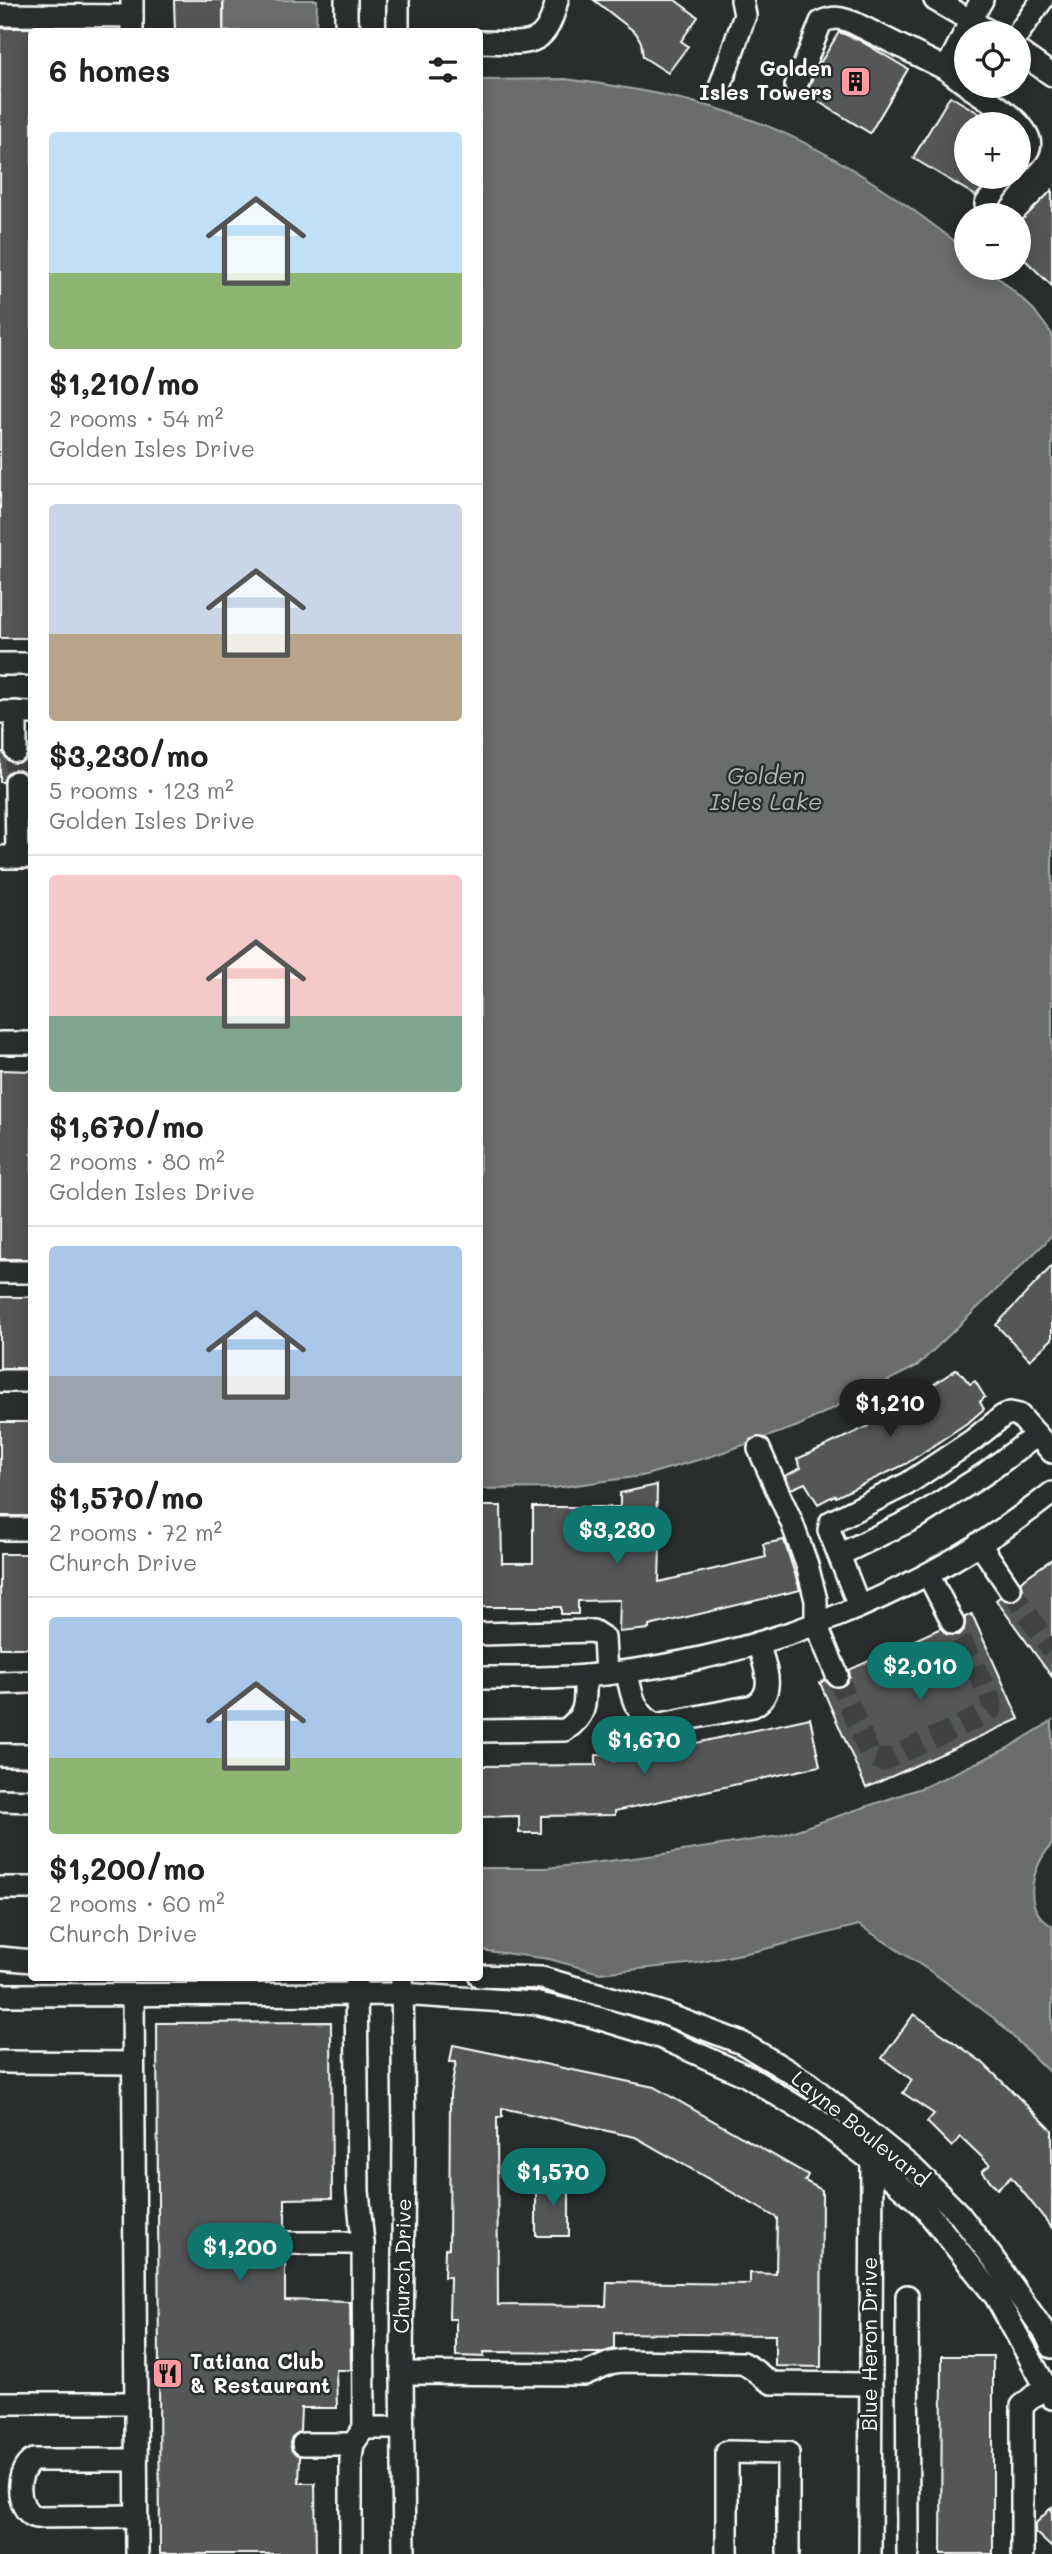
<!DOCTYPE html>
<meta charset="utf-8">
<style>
body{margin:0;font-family:Mali,sans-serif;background:#f6f6f6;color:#222;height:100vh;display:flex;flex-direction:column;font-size:26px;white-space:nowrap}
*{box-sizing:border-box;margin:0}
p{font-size:23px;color:#767676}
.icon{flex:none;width:38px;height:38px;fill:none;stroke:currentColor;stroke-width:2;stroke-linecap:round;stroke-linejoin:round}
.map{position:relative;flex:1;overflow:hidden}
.side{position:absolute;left:28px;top:28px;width:455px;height:1953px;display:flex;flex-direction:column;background:#fff;border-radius:7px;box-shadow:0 4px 18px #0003}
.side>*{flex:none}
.fabs{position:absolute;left:954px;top:21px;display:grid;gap:14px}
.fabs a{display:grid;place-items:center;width:77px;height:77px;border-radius:50%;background:#fff;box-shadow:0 4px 18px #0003;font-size:35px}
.price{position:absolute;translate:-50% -60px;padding:0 16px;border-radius:24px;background:#0f766e;color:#fff;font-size:23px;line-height:46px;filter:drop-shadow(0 2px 4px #0008)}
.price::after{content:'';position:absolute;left:50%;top:42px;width:21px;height:16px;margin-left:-10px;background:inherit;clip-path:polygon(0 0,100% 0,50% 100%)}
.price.selected{background:#222;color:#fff}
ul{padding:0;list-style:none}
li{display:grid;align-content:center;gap:14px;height:371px;padding:0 21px}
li+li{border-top:2px solid #e0e0e0}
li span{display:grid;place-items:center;height:217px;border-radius:7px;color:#555}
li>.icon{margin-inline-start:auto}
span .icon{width:126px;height:126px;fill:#fffc;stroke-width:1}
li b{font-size:30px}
h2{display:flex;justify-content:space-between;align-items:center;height:84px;padding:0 21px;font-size:30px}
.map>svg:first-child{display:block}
</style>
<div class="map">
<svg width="1052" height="2554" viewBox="0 0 1052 2554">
<rect width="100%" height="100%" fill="#2a2d2e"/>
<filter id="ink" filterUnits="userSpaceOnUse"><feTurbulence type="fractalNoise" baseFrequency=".0143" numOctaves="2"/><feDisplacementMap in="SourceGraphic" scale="14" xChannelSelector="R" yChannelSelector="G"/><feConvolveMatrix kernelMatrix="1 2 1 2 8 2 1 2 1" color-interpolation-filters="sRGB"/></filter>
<g filter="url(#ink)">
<g fill="#6a6c6d" stroke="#a6a7a7" stroke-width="2">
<path d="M224,0h93l-1,31h-92z"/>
<path d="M565,79c63,8 127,19 187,41 79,29 149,79 214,130v18h22l45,41 19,25v900l-7,9 -128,123 -119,60 -86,30 -70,20 -88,12 -74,1v-1409z"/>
<path d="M1052,1721v123c-20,23 -32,64 0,82v149l-57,-56 -59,-44 -77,-50 -98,25 -64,13 -97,10 -51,-14 -69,-9v-82h66l38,-4 73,-9 122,-19 145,-49 82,-38z"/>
</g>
<g fill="#555758" stroke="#fff" stroke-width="2" fill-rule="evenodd">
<path d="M174,0h49v32h-48z"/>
<path d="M594,0h81l23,17 -17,24 7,5 -20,27 -25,-16 -2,-15 -5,-9z"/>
<rect x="0" y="28" width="32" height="610"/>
<path d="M839,32l20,8 49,29 -38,64 -64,-39 10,-24z"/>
<path d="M950,96l47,28h-31v53h25l-15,19 -63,-38z"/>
<path d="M1052,190v96l-34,-33v-29z"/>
<path d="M29,751h3v31h-3l-6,-11 -6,-2 -8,2 -6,11h-3v-30h3l6,10 8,2 10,-6z"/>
<path d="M0,1070l32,1v188h-32z"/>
<path d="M1052,1266v73l-22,21 -34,-35z"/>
<rect x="0" y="1297" width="32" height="71"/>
<path d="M957,1369l13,15 5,-3 10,16 -5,5 4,7 -14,12 -64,43 -70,33 -1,-2 -17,9 -13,-21 -14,6 -6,-13 16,-8 -4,-9 70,-32 33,-25 2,3z"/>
<rect x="0" y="1422" width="32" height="94"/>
<path d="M657,1485l-1,58h4l-1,39 107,-25 -3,-13 21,-4 16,50 -151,36v3l-30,3 1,-32 -42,1v13h-17v-7h-81v-101h21l1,57h31v-56h87v-14z"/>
<rect x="0" y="1554" width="32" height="94"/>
<path d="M1052,1559v118l-56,-77 4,-3 10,5 8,-3 5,-10 -2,-8z"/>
<path d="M972,1614l47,105 -153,69 -46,-105 5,-3 10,8 8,-1 7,-10 -1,-7 92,-42 5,6 12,1 6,-5 1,-13z"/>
<path d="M810,1718l10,48 -205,45v4l-74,1v17h-22v-17l-39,1v-51l116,-1v-10h18v6z"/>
<path d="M914,2014l68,48 70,68v98l-41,-51 -14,12 -15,-18 8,-6 -29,-28 -9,10 -25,-25 7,-8 -31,-21 9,-13 -30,-22z"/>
<path d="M331,2022l1,176 -47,1v31l-9,6 -2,6 2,8 9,6v44l65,2 1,68h-15l1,38h-36l-1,23 -8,6 -2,6 2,8 8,5 -1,27h16l1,71h-156l-3,-531z"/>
<path d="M453,2045l201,42 154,88 -3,6 17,9 -1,177 -46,-1v-31l-161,-2v16l-14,4 -116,-1v5l-28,-1v-37h-7l1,-42h-6l1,-28 4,-1 1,-154 6,-32h-6zM502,2108l133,29 142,81 -1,56 -26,-1v11l-143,-2 -1,24 -108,-1 -1,-188h5z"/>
<rect x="536" y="2181" width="33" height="55"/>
<path d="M942,2356h51v198h-52z"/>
<path d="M1052,2507v41l-17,-16v-8z"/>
</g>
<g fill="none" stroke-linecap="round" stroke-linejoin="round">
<g stroke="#3f4243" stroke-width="21" stroke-dasharray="21 10" stroke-linecap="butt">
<path d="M16,782v-31"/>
<path d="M1010,1589l42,61"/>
<path d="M837,1675l34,82 12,4 105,-48 4,-4v-7l-39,-79"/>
</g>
<defs>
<g id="minor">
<path d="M132,0v32"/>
<path d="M346,0v21l5,11"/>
<path d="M398,0v32"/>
<path d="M935,0l57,33"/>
<path d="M0,15l132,1"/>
<path d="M1018,34l24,-34"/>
<path d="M480,42c45,0 65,11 77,-42"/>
<path d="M1018,51l34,24"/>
<path d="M946,69c13,-22 22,-46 36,-69"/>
<path d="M796,86l25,-64c13,-6 21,-4 33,1l92,46 20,15"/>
<path d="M968,86c15,11 68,40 61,62 -1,4 -8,10 -11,14"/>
<path d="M720,87l25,-72 -3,-15"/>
<path d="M986,204l21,-27"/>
<path d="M0,664h32"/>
<path d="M0,712l32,1"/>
<path d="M16,712v39"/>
<path d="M16,782l1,75"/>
<path d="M0,857h32"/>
<path d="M0,1043h32"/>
<path d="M0,1272h32"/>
<path d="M0,1381h32"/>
<path d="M759,1449l33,74 15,42 9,35v24l21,51"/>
<path d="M0,1529h32"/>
<path d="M979,1543l31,46"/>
<path d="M839,1555l80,-39 67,-43 51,-38"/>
<path d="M928,1574l25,49"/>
<path d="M859,1606l-30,-76 2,-8 76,-38 66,-44 30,-24 7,-3 9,2 33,37"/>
<path d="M480,1634l113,-3 11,7 2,36"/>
<path d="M627,1672c4,22 7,41 29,53l97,-19c25,-13 11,-42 5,-63"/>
<path d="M480,1678c35,0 71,1 106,-2 167,-15 334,-79 466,-183"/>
<path d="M0,1683l32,-1"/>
<path d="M480,1731l85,-1c23,-15 20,-28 20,-54"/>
<path d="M0,1755h32"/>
<path d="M0,1800l32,1"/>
<path d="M0,1888h32"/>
<path d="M0,1958l32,3"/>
<path d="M480,1976l62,2 118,34 82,31 66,40 107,87 44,44 33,43 54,77 6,13"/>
<path d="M356,1978l2,213 5,52 1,185h38"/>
<path d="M402,1978l2,156 -2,239 2,181"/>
<path d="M0,1995l401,-1 134,9 56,13 69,21 87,39 71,44 54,41 50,44 74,92 56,101"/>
<path d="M133,1995l4,559"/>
<path d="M0,2062l133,1"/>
<path d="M287,2243h76"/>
<path d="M907,2296l1,258"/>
<path d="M402,2373l183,1 25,-11 12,-2 120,2c12,5 19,14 30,20l97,1"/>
<path d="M0,2403h136"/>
<path d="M303,2444h50"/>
<path d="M136,2460h-103c-18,11 -18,48 2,57l101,-1"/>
<path d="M351,2554v-95l2,-15 11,-16"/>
<path d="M727,2554v-102l61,1v101"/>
<path d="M870,2554l2,-400"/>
<path d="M1022,2554v-148l24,-21"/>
</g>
</defs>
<use href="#minor" stroke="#fff" stroke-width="26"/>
<use href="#minor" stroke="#2a2d2e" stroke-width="21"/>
</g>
</g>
<defs>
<symbol id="building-square" viewBox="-11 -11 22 22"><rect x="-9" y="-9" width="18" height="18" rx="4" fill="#ff9aa2" stroke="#2a2d2e"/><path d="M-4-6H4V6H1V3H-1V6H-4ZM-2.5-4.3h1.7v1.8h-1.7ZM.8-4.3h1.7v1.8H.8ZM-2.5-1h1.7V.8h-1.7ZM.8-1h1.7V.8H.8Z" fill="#111"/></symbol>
<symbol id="restaurant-square" viewBox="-11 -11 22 22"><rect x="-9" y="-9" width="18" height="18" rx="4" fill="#ff9aa2" stroke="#2a2d2e"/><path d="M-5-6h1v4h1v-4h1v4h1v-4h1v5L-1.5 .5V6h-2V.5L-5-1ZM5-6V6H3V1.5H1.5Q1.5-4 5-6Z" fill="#111"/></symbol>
</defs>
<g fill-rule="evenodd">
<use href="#building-square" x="838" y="64" width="35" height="35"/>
<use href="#restaurant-square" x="150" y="2356" width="35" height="35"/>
</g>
<g text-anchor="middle" stroke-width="5" stroke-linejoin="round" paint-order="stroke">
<g font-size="21" font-weight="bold" fill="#fff" stroke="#2a2d2e" text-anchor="end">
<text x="832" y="76">Golden<tspan x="832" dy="24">Isles Towers</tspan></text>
<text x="190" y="2369" text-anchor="start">Tatiana Club<tspan x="190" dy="24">&amp; Restaurant</tspan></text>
</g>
<g font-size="21" fill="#fff" stroke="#2a2d2e">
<text transform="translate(860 2129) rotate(39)" y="7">Layne Boulevard</text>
<text transform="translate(403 2266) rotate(-89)" y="7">Church Drive</text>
<text transform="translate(870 2344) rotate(-90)" y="7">Blue Heron Drive</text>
</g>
<g font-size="23" font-style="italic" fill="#b4b6b6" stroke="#2a2d2e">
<text x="766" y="784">Golden<tspan x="766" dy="26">Isles Lake</tspan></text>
</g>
</g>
</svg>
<div class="fabs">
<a><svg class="icon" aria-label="locate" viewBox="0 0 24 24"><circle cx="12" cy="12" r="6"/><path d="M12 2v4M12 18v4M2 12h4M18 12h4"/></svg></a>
<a>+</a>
<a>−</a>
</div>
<b class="price selected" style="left:890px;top:1439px">$1,210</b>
<b class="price" style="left:617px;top:1566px">$3,230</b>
<b class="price" style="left:920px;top:1702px">$2,010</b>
<b class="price" style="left:644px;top:1776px">$1,670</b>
<b class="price" style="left:553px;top:2208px">$1,570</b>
<b class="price" style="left:240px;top:2283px">$1,200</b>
<section class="side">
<h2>6 homes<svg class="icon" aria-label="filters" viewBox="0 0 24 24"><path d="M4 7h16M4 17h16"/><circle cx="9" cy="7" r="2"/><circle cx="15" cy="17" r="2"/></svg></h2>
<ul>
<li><span style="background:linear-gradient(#bfe0f5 65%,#8fb573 0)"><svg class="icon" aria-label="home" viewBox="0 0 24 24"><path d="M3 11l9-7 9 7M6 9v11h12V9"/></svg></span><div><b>$1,210/mo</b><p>2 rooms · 54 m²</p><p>Golden Isles Drive</p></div></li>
<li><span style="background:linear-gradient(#c9d6e8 60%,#b9a48a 0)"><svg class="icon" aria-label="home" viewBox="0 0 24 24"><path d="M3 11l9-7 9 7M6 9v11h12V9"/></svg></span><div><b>$3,230/mo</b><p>5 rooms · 123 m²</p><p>Golden Isles Drive</p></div></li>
<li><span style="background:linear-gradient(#f6c9c9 65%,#7fa58c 0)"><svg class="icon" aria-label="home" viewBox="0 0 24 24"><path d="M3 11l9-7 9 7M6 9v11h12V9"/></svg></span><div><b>$1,670/mo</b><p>2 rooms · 80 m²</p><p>Golden Isles Drive</p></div></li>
<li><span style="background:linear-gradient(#a9c7e8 60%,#9aa5b1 0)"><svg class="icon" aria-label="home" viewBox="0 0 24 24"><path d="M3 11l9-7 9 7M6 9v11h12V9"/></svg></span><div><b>$1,570/mo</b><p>2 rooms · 72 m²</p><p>Church Drive</p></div></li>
<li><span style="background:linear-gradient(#a9c7e8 65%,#8fb573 0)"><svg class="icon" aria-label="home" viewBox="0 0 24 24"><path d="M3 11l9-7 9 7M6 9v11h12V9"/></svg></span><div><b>$1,200/mo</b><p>2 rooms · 60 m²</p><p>Church Drive</p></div></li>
</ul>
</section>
</div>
